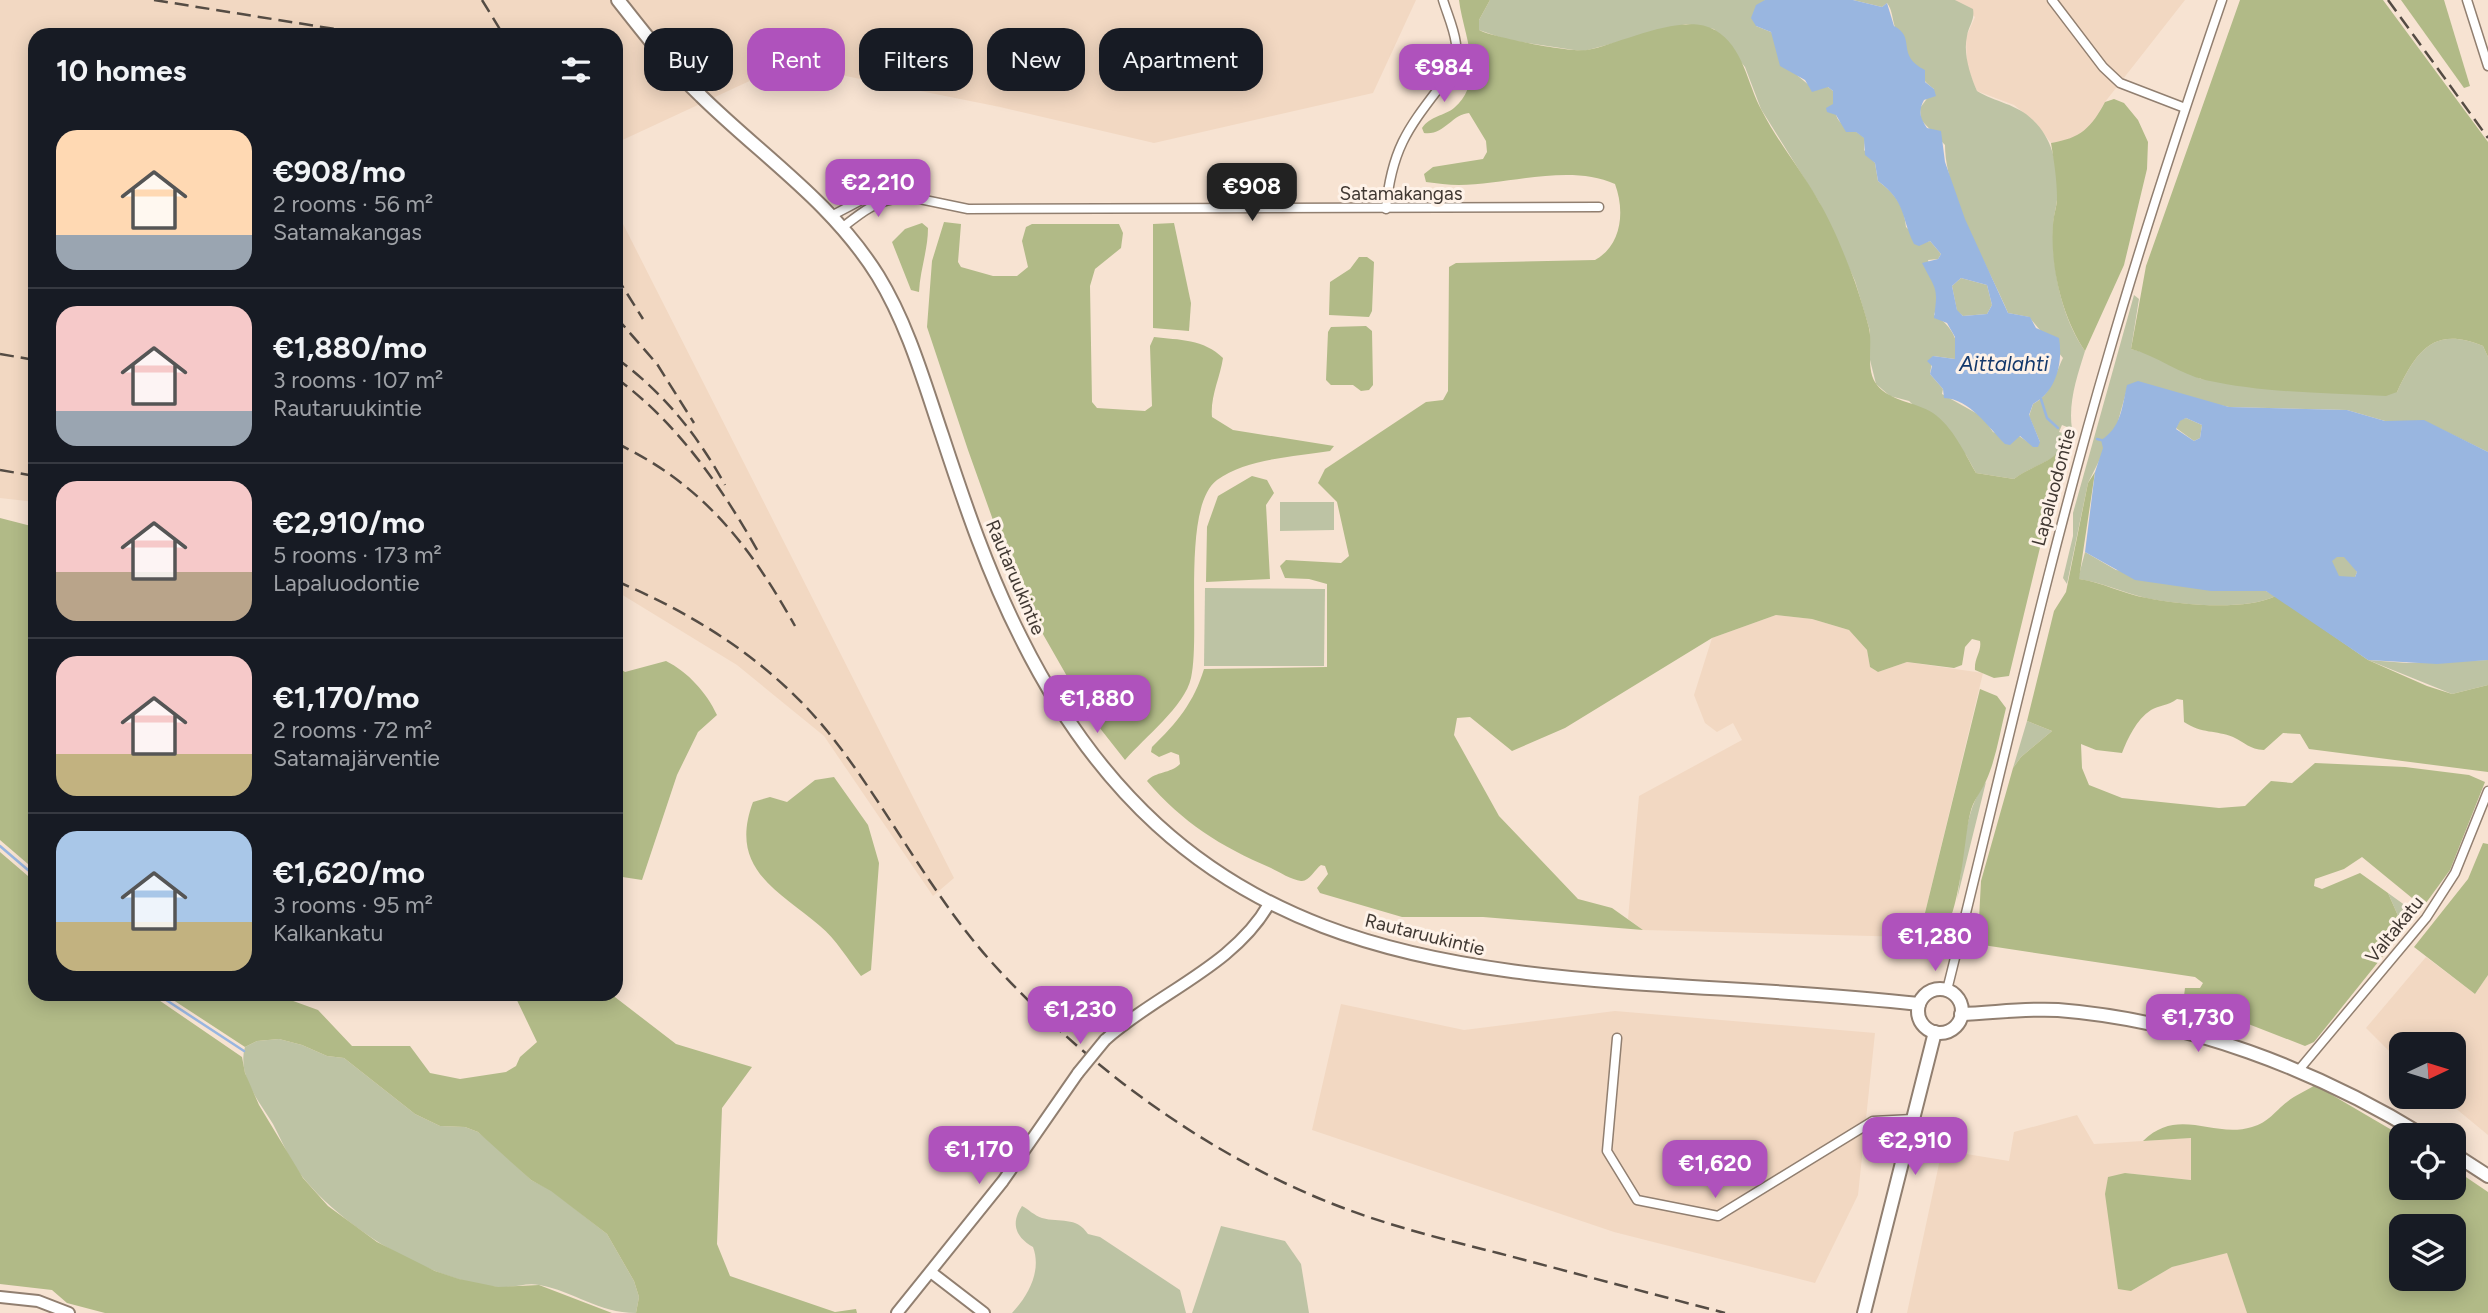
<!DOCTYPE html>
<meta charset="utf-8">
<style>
body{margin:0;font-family:Figtree,sans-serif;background:#20242c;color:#f1f3f6;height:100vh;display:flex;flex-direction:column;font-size:26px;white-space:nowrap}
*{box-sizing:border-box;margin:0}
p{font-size:23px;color:#9ea1a6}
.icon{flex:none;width:38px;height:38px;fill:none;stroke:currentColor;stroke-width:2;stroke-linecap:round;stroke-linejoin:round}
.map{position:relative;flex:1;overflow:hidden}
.panel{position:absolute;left:28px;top:28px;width:595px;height:973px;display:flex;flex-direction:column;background:#171b24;border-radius:21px;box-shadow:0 4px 18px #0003}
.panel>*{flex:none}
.guide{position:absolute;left:644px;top:28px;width:665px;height:63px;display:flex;gap:14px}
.needle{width:46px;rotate:86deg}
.tools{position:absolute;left:2389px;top:1032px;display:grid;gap:14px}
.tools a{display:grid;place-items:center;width:77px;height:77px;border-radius:14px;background:#171b24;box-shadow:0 4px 18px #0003;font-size:35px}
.price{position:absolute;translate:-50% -60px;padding:0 16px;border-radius:14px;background:#af52bc;color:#fff;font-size:23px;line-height:46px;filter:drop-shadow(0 2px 4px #0008)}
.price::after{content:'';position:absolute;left:50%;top:42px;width:21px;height:16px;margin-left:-10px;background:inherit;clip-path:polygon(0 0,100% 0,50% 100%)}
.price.active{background:#222;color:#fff}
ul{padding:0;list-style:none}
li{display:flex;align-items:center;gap:21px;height:175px;padding:0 28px}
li+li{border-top:2px solid #363941}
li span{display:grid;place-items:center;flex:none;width:196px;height:140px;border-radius:21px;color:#555}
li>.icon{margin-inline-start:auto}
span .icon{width:84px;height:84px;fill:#fffc;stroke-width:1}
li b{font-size:30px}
h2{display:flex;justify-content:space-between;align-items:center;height:84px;padding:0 28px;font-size:30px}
.tag{padding:0 24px;border-radius:21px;background:#171b24;box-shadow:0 4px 18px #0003;font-size:24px;line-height:63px}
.tag.active{background:#af52bc;color:#fff}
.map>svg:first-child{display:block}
</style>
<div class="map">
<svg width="2488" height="1313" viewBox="0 0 2488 1313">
<rect width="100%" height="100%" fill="#f7e3d2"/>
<g fill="#f2d8c2">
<path d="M0,0h1416l-43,93 -219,50 -154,-36 -214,-43 -170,79v-108h-581v467l-35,-4z"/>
<path d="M1955,0h230l-80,102 -17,29 -15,8 -22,4 -17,-22 -20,-16 -37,-14 -10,-24 -1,-30 9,-20z"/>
<path d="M616,210l338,668 -21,18 -109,-160 -87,-71 -121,-74z"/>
<path d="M1776,615l36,4 37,11 18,20 3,17 8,5 29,-10 76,11 -60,248 -14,16 -266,-7 -15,-11 11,-123 103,-56 -9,-17 -16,9 -12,-9 -11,-28 18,-57z"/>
<path d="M2426,957l49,37 13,-19v160l-46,-38h12v-52h-53v18l-35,-35z"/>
<path d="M1341,1004l123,26 151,-19 260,22 -17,162 -43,88 -201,-51 -302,-102z"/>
<path d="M2077,1115l17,29 97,-6 1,42 -67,-7 6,118 41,-24 56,-15 19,61h-340l35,-163 67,11 5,-29z"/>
</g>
<g fill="#bdc3a4">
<path d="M1490,0h275l-9,26 15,6 27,44 12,10 18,1 5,4c4,40 3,25 32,47l-1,12 11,13 3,18c17,13 26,24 28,46l17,16 7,-2 11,13 -3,5 -10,1c6,19 14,35 6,55 15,8 28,26 21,44l-22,-3 -3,18 13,15 -1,5 41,23 10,15 20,8 6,-4 9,6h12l-11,-26 4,-12c19,-10 21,-28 30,-46l-34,-41 -21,-4c-20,-48 -63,-117 -63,-168l-24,-25 -1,-12 14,-19c-19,-14 -34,-42 -40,-65 -2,-8 -2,-14 -7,-21l-5,4 -29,-7h102l18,9c2,11 -4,16 -6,27 -4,18 3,38 10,55 18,11 40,13 56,29 22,21 26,52 24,80 -1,9 -4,18 -4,27 -1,41 8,90 32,124 -8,26 -17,51 -13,78l-10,-4 -3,7 7,2c-5,7 -3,16 -10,21 -11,9 -29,14 -42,24l-38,-6 -10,-18 -57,-54 -19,-5 -14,-12 -6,-24v-29l-15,-50 -36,-79 -58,-93 -16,-42 -31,-38 -28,-5 -102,27 -10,-1 -66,-10 -29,-10v-10z"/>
<path d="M1961,278l26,7 5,20 -5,9 -24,2 -6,-5 -5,-25z"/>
<path d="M2134,295l5,4 -8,50 23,6 47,24 196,13c20,-42 37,-66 86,-46l5,11v95l-64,-31h-39l-38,-11 -118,-3 -101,-22 -11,40 -29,58 -21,101 -4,-6 10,-42v-23z"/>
<path d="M2186,418l16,7 -2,13 -6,3 -18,-13 4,-8z"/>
<path d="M1280,502h54v28l-54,1z"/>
<path d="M2085,552l31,18 150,21 10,5c-31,15 -96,9 -130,2 -23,-5 -44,-16 -68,-19z"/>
<path d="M2319,556h31l7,16 -2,5 -15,4z"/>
<path d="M1205,588l120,1 -1,77h-120z"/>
<path d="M2368,660l39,3 81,-3v25l-36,9z"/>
<path d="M2027,721l25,10 -31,26 -8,11z"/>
<path d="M1986,782l-29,117c7,-37 5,-88 29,-117z"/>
<path d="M2388,893l25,18 3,6 -21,24 4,-23z"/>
<path d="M279,1039l23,6 25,11 17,2 71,56 25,12 25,1 13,5 14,11 39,37 20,10 56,44 27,47 5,16 -3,16c-38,0 -62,-22 -97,-28 -13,-3 -28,4 -42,2 -68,-7 -149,-56 -192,-107 -14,-16 -22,-37 -32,-56 -14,-23 -36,-48 -28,-77l12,-6z"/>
<path d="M1022,1206c6,3 13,10 20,12 18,5 34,-2 46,16l12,3 80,53 6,23h-174c16,-17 30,-42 21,-66 -17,-10 -23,-23 -11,-41z"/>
<path d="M1221,1226l64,15 16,23 8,49h-117z"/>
</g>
<g fill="#b1ba87" fill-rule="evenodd">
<path d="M1459,0h31l-11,20v10c12,7 94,23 108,20 33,-6 96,-39 128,-20 29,17 32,54 47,81 16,31 39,59 56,89 15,25 27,56 37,82 5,15 10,31 14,46 4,17 -4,42 8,57 12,16 39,17 56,28 20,14 31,39 43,60l38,6c13,-11 36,-16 46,-29l-1,19 -50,207 -15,2 -19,-8c-1,-12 7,-19 5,-29l-8,-2 -7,8 -3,18 -8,3 -47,-6 -29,10 -8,-5 -3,-17 -18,-20 -37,-11 -36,-4 -64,23 -147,90 -53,23 -42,-34 -13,1 -3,17 45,81 79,83 34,9 31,22 -160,-13h-81l-82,-24 -3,-5 11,-14 -3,-8 -4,-1c-6,4 -12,17 -20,16 -9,-1 -22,-9 -30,-13 -51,-22 -88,-45 -124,-87 9,-10 23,-7 33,-17l-1,-9 -8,-3 -12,5 -8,-5 1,-5c25,-24 42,-45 52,-78l123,-2v-83l-18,-5 -24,-1 -5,-12 6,-6 55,3 8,-7 -12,-54 -19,-19 7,-14 101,-67 17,-2 5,-9 1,-124 7,-4 139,-3c27,-15 30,-49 20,-76 -46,-21 -108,1 -156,1 -11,0 -22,-2 -33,-3l-2,-8 9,-7 50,-8 4,-7 -1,-11 -17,-28c-17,1 -25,23 -45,20l-2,-5c8,-12 22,-12 32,-20 33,-28 9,-74 5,-108z"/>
<path d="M2240,0h143l105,142v215l-5,-11c-49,-20 -66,4 -86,46l-11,4c-60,-3 -122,-3 -181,-16 -25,-6 -48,-24 -74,-31l15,-83z"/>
<path d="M2401,0h43l26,86 -6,2z"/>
<path d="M2114,99l10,4 14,17 10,22 -1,27 -23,96 -39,86c-23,-34 -35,-85 -32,-126 0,-9 4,-18 4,-27 0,-18 -3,-37 -6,-55 30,-5 40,-15 54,-41z"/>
<path d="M944,222l17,2 -3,38 3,5 32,9h24l11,-9 -6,-26 4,-14 6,-3h87l4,9 -2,15 -26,21 -5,17 2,116 5,6 48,3 7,-5 -2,-60 4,-9c25,3 50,2 69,21 -3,20 -13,39 -11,59l21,13 101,16 -4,5c-35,6 -83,7 -113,29 -36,27 -16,154 -26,198 -6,28 -47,60 -66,82l-37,-47 -52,-91 -27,-57 -41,-115 -41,-123 5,-66z"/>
<path d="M922,223l6,5c0,22 -8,42 -9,64l-8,-2 -19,-48 13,-13z"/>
<path d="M1174,223l17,80 -2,28 -36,-3v-104z"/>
<path d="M1359,257h8l7,5 -2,49 -3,6 -40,-2 1,-33 20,-13z"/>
<path d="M1366,326l6,5 1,54 -4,5 -8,1 -8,-6h-22l-5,-5 2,-48 3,-5z"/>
<path d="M2095,472l-16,107c23,3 44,15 68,19 34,7 98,13 129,-2l92,64 59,26 25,8 36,-9v87l-179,-23 -9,-15 -17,-1 -19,17c-15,-1 -18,-7 -31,-13 -17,-7 -31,-3 -49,-15l-1,-22 -6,-1c-9,7 -18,6 -26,11 -15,10 -23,28 -29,43l-26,-3 -15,-6 1,24 7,17 33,13 97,10 26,-2 26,-25 21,2 23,-20 90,4 64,8 16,7 -35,88 -27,37 -61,-50 -18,12 -29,10 -1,7 8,3 38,-16 28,20 11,25 -4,23 -81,101 -9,4 -108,-42 -13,-8 1,-8h15l3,-5 -8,-6 -212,-32 -5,-7 3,-57 32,-113 8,-11 31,-26 -25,-10 27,-110 12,-19 22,-109z"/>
<path d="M1252,476l15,4 7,13 -8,12 4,74 -64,3 1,-55 11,-31z"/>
<path d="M0,518l35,9v343l-35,-30z"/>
<path d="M666,661c22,11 41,32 51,54l-19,17 -21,43 -35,105 -26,-4v-210l9,6z"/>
<path d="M1980,689l17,7 9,12c-6,24 -10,51 -20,73 -5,12 -13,18 -16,33 -9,36 -9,164 -73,142l-8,-17 20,-2 14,-16z"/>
<path d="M834,777l34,48 11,38 -8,107 -10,6c-13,-16 -25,-37 -41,-50 -42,-36 -92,-57 -67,-124l17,-5 17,5 28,-22z"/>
<path d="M2483,843l5,1v131l-13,19 -61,-47 54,-68z"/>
<path d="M0,852l35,30v112h115l92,63 3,16 14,32 44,73 25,28 49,36 58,29 24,8 39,8 41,-2 73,28h-507l-38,-10 -15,-13 -52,-6z"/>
<path d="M164,994h110l44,16 34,36h58l20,27 30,6 46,-7 10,-6 4,-9 17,-15 -23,-48h97l65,50 76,23 -30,41 -5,136 13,32 105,36 21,-3 1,4h-221l3,-16 -5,-16 -27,-47 -56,-43 -20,-11 -53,-48 -13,-5 -25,-1 -25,-12 -71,-56 -17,-2 -25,-11 -23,-6 -22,2 -12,6z"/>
<path d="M2315,1085l87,51 -1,52h53v-19l34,23v121h-241l-20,-60 -55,14 -41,24 -13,-2 -13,-95 3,-17 17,-4 66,7v-42l-48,3c36,-35 70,-2 109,-14 17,-5 22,-15 35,-25 8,-7 19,-11 28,-17zM2401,1227h53v52h-53z"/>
</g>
<g fill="#99b6e0" fill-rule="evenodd">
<path d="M1765,0h88l29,7 5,-4 7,23c23,12 1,29 31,44v12l9,7 2,7 -12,4c-6,11 -4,18 3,28l14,3 4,31 20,57 43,94 22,4 6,11 23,10c4,24 -2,53 -26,66l-4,11 11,27 -2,5h-5l-13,-11 -10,9 -5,-1c-17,-17 -35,-45 -61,-46l-1,-9 -13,-15 2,-8 -5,-5 6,-5 22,3v-22l-8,-14 -13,-5c4,-31 3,-26 -12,-55l16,-4 3,-5 -11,-13 -11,5 -5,-2c-14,-29 -7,-41 -36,-63l-3,-18 -10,-8 -1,-17 -8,-6h-10l-10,-17 -9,-3 -1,-4 7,-4v-13l-5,-4 -16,5 -7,-12 -25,-14 -9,-34 -15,-6 -5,-8 5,-13zM1961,278l26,7 5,20 -5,9 -24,2 -6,-6 -5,-24z"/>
<path d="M2138,381l91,26 118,3 38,11 39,-1 64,32v208l-51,4 -69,-4 -102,-69h-55l-76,-11 -50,-28 10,-80 8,-24 -2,-8c20,-12 21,-33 26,-55zM2186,418l16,7 -2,13 -6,3 -18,-12 4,-8zM2337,557h7l13,15 -2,5 -16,-1 -7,-15z"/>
</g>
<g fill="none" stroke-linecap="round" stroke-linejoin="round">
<g stroke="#99b6e0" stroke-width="2.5">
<path d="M2041,399l6,19 11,10"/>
<path d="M2097,439l4,1"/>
<path d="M0,846l35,30"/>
<path d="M157,994l87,57"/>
</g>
<defs>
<g id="minor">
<path d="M2052,0l51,67 17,16 65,25"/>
<path d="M2467,0l21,66"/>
<path d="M1386,209c6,-67 27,-86 65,-137 13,-24 -1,-49 -8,-72"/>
<path d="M833,215l38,-20 15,-3 82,17 631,-2"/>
<path d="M843,227c19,-15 35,-28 60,-29"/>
<path d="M1947,990c53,-212 100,-426 162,-637 34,-118 73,-236 113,-353"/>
<path d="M1617,1038l-10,113 30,49 81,16 155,-95 40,-2"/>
<path d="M2298,1071l128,-153 29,-45 33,-82"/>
</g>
<g id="tertiary">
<path d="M1105,1040c52,-47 129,-74 164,-136"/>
<path d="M932,1273l52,40"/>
<path d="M0,1297l38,4 31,12"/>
<path d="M897,1313l106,-132 75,-108"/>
</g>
<g id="secondary">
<path d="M618,0c26,33 52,67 83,96 61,60 131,106 177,180 30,49 46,106 64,159 23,70 46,138 79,203 194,390 535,325 898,366"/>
<circle cx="1940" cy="1011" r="22"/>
<path d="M1961,1014c32,-1 65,-6 97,-4 129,10 257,59 366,126"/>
<path d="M2454,1154l34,22"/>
<path d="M1864,1313l71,-281"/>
</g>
</defs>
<use href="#minor" stroke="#917f70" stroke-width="11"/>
<use href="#tertiary" stroke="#917f70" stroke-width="14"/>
<use href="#secondary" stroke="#917f70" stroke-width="16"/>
<use href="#minor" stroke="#fff" stroke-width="8"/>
<use href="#tertiary" stroke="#fff" stroke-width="10"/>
<use href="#secondary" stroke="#fff" stroke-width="12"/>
<g stroke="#554c44" stroke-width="2.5" stroke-dasharray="14 7" stroke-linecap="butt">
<path d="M154,0l218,35"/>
<path d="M482,0l19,31"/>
<path d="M2388,0l100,138"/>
<path d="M616,276l27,43"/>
<path d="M616,317l41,47 37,59"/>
<path d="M0,354l35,6"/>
<path d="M616,358c47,34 81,76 109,127"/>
<path d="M616,378c62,45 107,111 144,177"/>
<path d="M616,443c86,41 133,101 179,183"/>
<path d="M0,470l35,6"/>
<path d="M616,581c81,34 156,82 212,151 60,75 102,163 168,235 93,101 210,187 337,237 53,21 109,35 165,49 76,20 151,40 227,60"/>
</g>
<defs>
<path id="tertiary-bridge" d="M1078,1073l27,-33"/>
</defs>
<use href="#tertiary-bridge" stroke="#917f70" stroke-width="14" stroke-linecap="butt"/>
<use href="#tertiary-bridge" stroke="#fff" stroke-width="10"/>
</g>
<g text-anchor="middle" stroke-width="6" stroke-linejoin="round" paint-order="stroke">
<g font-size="19" fill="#403832" stroke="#fef2e8">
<text x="1401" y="200">Satamakangas</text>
<text transform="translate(2053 487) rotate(-75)" y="7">Lapaluodontie</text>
<text transform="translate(1016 577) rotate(67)" y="7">Rautaruukintie</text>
<text transform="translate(2394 929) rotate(-51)" y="7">Valtakatu</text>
<text transform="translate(1425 934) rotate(14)" y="7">Rautaruukintie</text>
</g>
<g font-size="21" font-style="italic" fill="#14396c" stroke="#fef2e8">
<text x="2004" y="371">Aittalahti</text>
</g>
</g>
</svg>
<div class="tools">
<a><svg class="needle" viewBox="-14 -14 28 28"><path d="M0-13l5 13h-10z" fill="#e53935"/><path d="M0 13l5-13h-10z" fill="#9ea1a6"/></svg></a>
<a><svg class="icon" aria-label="locate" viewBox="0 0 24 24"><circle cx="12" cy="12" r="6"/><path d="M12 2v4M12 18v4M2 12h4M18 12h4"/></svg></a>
<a><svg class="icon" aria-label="layers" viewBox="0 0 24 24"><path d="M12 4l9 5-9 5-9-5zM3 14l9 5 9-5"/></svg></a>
</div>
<b class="price" style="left:1444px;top:104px">€984</b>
<b class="price" style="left:878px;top:219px">€2,210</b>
<b class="price active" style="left:1252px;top:223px">€908</b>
<b class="price" style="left:1097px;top:735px">€1,880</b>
<b class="price" style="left:1935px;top:973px">€1,280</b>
<b class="price" style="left:1080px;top:1046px">€1,230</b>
<b class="price" style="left:2198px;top:1054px">€1,730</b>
<b class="price" style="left:1915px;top:1177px">€2,910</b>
<b class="price" style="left:979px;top:1186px">€1,170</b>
<b class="price" style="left:1715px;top:1200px">€1,620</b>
<div class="guide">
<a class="tag">Buy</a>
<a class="tag active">Rent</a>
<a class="tag">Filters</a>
<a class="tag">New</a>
<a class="tag">Apartment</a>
</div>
<section class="panel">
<h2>10 homes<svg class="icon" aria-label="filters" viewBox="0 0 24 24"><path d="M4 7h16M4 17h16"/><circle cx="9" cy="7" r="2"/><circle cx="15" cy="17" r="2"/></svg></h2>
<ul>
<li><span style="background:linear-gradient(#ffd9b3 75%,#9aa5b1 0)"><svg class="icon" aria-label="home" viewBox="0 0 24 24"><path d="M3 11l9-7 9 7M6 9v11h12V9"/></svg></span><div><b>€908/mo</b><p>2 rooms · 56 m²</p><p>Satamakangas</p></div></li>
<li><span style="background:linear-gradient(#f6c9c9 75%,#9aa5b1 0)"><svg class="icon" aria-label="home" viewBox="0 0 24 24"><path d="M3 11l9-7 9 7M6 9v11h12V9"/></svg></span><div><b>€1,880/mo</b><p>3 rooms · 107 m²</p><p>Rautaruukintie</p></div></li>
<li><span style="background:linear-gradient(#f6c9c9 65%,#b9a48a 0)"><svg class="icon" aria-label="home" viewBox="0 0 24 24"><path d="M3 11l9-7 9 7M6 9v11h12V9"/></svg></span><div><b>€2,910/mo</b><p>5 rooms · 173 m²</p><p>Lapaluodontie</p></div></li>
<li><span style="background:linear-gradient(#f6c9c9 70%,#c2b280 0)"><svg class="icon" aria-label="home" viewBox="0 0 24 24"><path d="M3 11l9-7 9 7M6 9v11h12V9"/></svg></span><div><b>€1,170/mo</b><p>2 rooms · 72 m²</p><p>Satamajärventie</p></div></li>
<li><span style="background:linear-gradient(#a9c7e8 65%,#c2b280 0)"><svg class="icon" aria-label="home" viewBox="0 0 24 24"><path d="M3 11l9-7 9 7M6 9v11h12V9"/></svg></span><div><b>€1,620/mo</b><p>3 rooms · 95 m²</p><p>Kalkankatu</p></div></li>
</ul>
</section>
</div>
